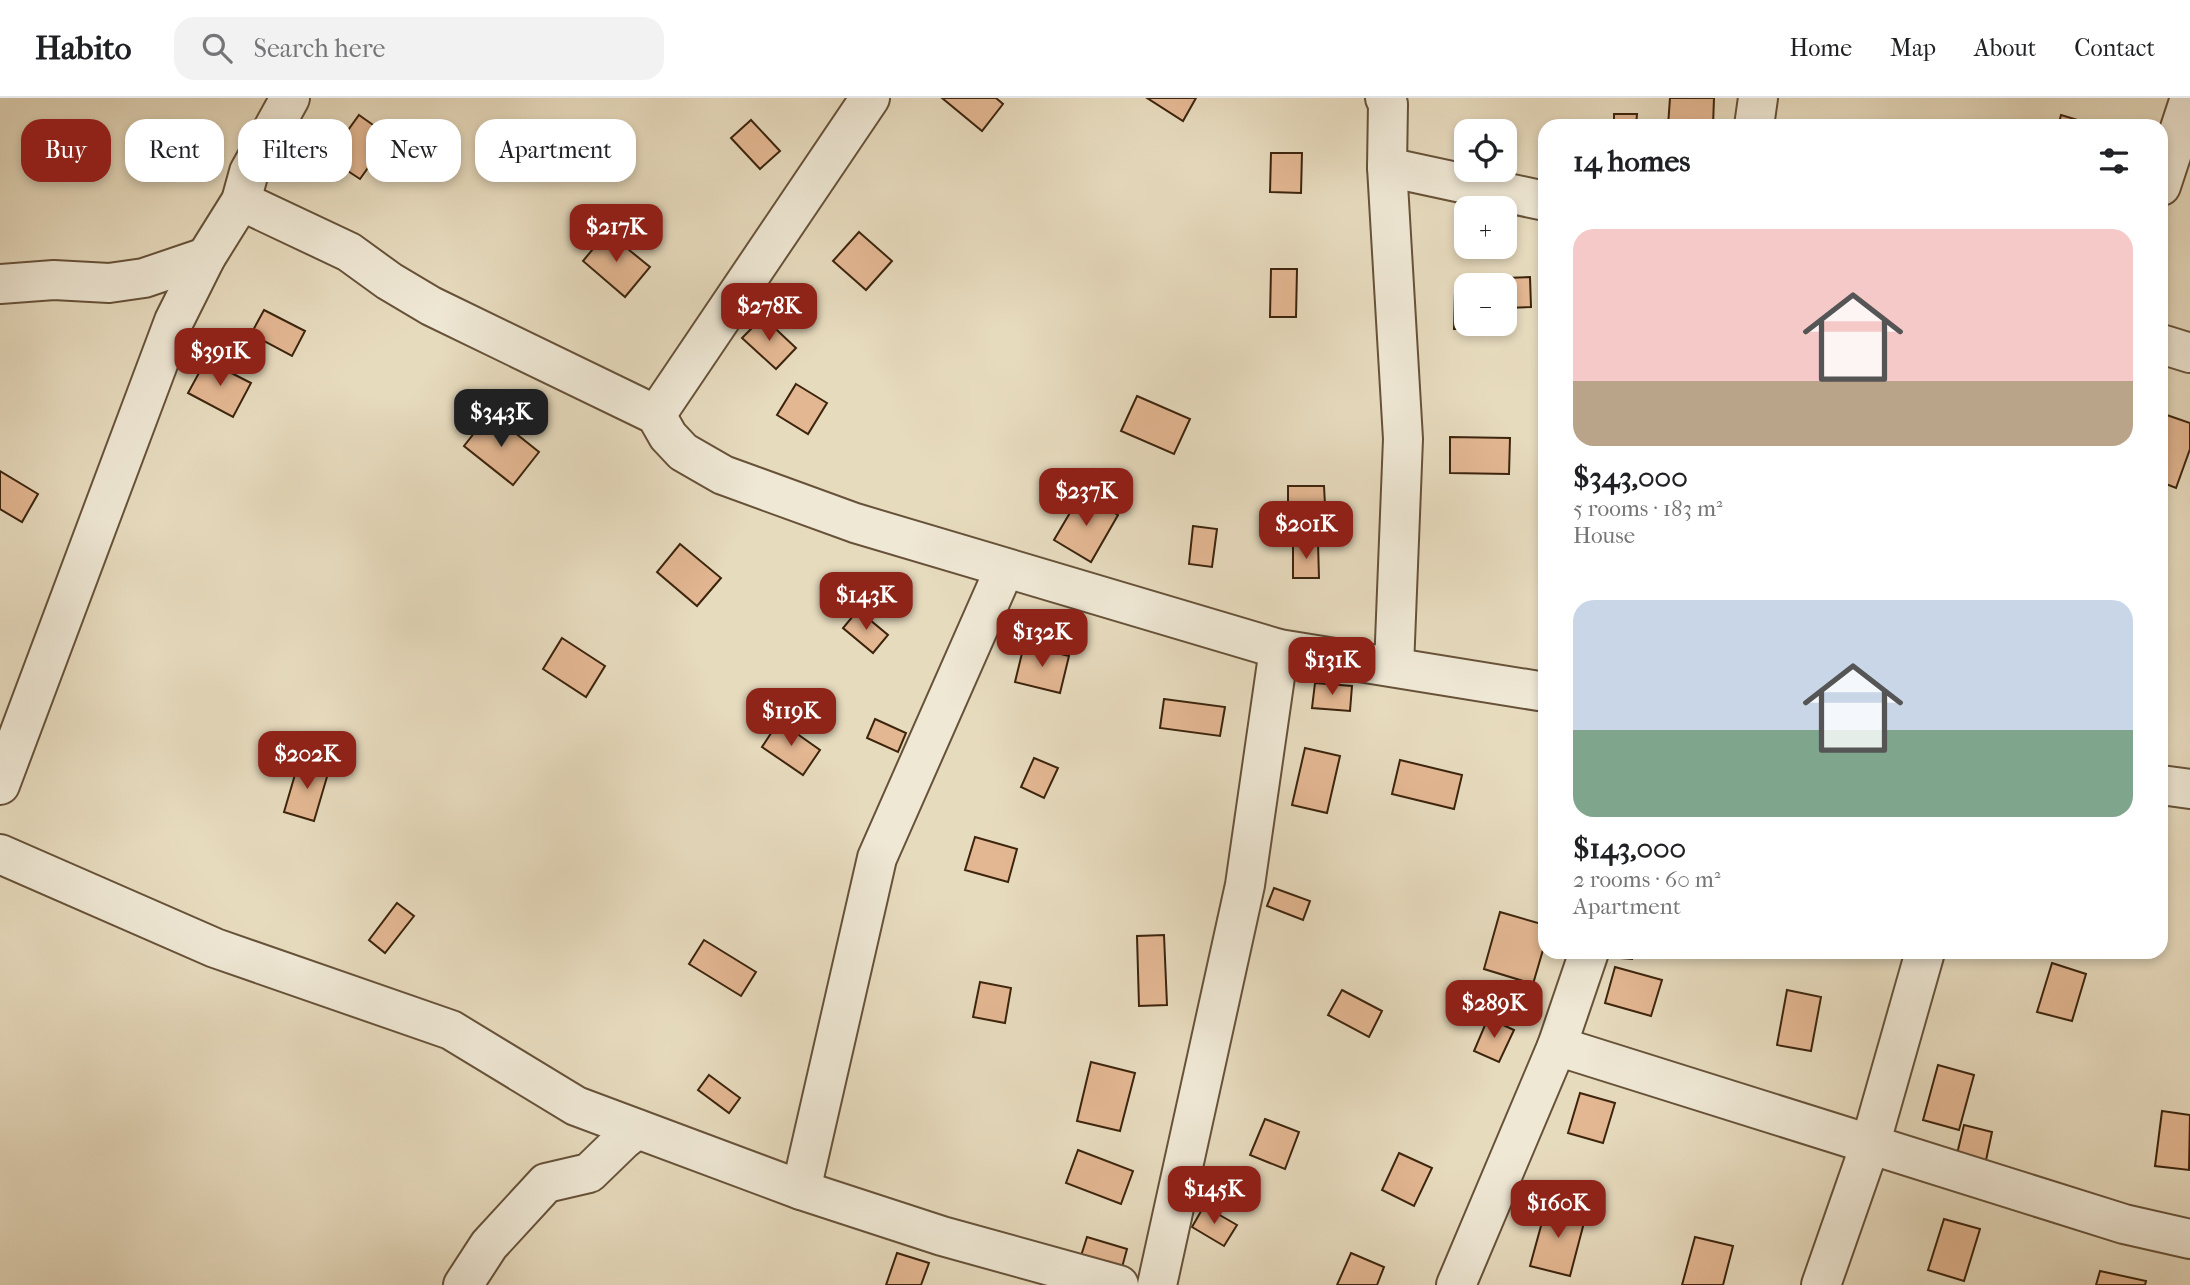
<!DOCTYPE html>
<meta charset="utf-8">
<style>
body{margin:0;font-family:"IM FELL French Canon",serif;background:#f2f2f2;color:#202124;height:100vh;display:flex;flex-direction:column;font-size:26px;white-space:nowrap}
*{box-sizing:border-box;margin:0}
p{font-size:23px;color:#757577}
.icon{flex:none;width:38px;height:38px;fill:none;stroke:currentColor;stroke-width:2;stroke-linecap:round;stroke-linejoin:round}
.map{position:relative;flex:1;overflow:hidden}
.details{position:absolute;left:1538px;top:21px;width:630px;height:840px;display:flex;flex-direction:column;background:#fff;border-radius:21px;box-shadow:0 4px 10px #0003}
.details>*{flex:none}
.top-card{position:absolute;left:21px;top:21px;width:665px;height:63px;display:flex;gap:14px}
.buttons{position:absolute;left:1454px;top:21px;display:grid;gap:14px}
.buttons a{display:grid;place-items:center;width:63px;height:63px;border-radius:14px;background:#fff;box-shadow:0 4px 10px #0003;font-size:35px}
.price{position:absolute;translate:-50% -60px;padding:0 16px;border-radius:14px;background:#8f2418;color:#fff;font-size:23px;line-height:46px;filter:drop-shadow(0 2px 4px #0008)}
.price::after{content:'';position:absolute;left:50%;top:42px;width:21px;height:16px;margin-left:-10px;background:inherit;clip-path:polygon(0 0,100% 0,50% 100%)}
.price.selected{background:#222;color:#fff}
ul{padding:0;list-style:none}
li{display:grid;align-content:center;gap:14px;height:371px;padding:0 35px}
li span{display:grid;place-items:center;height:217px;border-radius:21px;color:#555}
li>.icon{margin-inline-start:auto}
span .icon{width:126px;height:126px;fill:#fffc;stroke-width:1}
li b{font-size:30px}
h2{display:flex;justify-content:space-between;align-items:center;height:84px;padding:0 35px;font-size:30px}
.tag{padding:0 24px;border-radius:21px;background:#fff;box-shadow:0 4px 10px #0003;font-size:24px;line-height:63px}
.tag.selected{background:#8f2418;color:#fff}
header{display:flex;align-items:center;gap:42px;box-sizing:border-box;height:98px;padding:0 35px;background:#fff;border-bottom:2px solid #e0e0e0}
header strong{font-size:33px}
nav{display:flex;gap:38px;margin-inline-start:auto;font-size:24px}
.search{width:490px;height:63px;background:#f2f2f2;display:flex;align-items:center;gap:18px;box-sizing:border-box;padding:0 24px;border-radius:21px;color:#757577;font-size:26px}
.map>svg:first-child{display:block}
</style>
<header>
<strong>Habito</strong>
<div class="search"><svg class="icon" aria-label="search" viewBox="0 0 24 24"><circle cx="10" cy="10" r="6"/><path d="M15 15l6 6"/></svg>Search here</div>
<nav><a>Home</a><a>Map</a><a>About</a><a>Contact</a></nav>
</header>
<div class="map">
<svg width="2190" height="1187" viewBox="0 0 2190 1187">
<rect width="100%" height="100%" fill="#e7dbbe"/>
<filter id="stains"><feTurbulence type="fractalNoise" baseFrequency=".00286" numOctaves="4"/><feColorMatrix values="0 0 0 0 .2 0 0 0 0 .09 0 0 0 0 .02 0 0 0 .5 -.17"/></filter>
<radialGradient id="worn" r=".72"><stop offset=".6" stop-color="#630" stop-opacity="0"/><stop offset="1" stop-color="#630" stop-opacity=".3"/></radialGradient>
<g fill="#e3b792" stroke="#3c240d" stroke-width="2">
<path d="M942,0h54l7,6 -21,27z"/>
<path d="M1147,0h49l-13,23z"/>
<path d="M1670,0h44l-1,28h-45z"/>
<path d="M1614,16h23l-1,12h-22z"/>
<path d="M359,17l31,22 -30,42 -32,-21z"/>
<path d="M2061,17l33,10 -1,1h-35z"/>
<path d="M751,22l29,31 -20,18 -29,-31z"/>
<path d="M1271,55h31l-1,40 -31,-1z"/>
<path d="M607,134l43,35 -25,30 -42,-36z"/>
<path d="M859,134l33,29 -26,29 -33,-29z"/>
<path d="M1271,171h26l-1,48h-26z"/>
<path d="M1530,179l1,30 -25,1 -1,-30z"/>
<path d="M1455,194l11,1v31h38v5h-50z"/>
<path d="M264,212l41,21 -13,25 -41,-22z"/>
<path d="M763,219l33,31 -20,21 -34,-31z"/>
<path d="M206,262l45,23 -18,34 -45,-24z"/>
<path d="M796,286l31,19 -19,31 -31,-19z"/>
<path d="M1137,298l53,23 -16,35 -53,-23z"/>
<path d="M490,315l49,39 -26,33 -49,-39z"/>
<path d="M2161,315l29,10v26l-14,39 -15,-6z"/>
<path d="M1450,339l60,1 -1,36 -59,-1z"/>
<path d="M0,373l38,23 -16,28 -22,-13z"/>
<path d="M1288,388h36l1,19h-37z"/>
<path d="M1081,396l37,21 -27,47 -37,-22z"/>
<path d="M1193,428l24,3 -5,38 -23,-3z"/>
<path d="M1318,445l1,35h-26v-34z"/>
<path d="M680,446l41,34 -24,28 -40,-34z"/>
<path d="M858,512l30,25 -15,18 -30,-25z"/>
<path d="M562,540l43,28 -19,31 -43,-28z"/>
<path d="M1024,547l45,11 -9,37 -45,-11z"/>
<path d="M1315,585l37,3 -2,25 -38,-3z"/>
<path d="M1164,601l61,8 -5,29 -60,-8z"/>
<path d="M875,621l31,14 -8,19 -31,-14z"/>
<path d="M779,623l41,29 -17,25 -41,-28z"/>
<path d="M1305,650l35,8 -13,57 -35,-8z"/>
<path d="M1034,660l24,10 -14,30 -23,-11z"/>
<path d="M1400,662l62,15 -8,34 -62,-15z"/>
<path d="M299,663l30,9 -15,51 -30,-9z"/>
<path d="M975,739l42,12 -9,33 -43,-12z"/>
<path d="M1274,790l36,13 -7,19 -36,-14z"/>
<path d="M397,805l17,13 -29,37 -16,-13z"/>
<path d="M1500,814l45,13v18l-12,41 -49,-15z"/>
<path d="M1164,837l3,70 -28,1 -2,-70z"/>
<path d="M704,842l52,32 -15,24 -52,-32z"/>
<path d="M1610,854h22v7l-23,-2z"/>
<path d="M2052,865l34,11 -14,47 -35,-9z"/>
<path d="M1615,869l47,13 -11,36 -46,-13z"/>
<path d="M980,884l31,6 -6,35 -32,-6z"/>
<path d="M1342,892l40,21 -13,26 -41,-22z"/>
<path d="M1787,892l34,7 -10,54 -34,-6z"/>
<path d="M1488,920l26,12 -15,32 -25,-11z"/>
<path d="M1091,964l44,11 -15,58 -43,-10z"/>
<path d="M1938,967l36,10 -15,55 -36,-10z"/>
<path d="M709,977l31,23 -11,15 -31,-23z"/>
<path d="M1580,995l35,10 -12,40 -35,-10z"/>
<path d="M2162,1013l28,4 -1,55 -34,-4z"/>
<path d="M1265,1021l34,13 -14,37 -35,-14z"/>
<path d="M1964,1027l28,7 -7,33 -29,-7z"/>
<path d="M1078,1052l55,21 -12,33 -55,-21z"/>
<path d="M1399,1055l33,15 -18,38 -32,-16z"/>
<path d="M1547,1106l39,11 -16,61 -40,-10z"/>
<path d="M1204,1108l33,19 -13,21 -32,-19z"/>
<path d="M1944,1121l36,10 -16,52 -36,-11z"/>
<path d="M1087,1139l40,12 -6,22 -41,-12z"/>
<path d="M1695,1139l38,9 -10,39h-41z"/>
<path d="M897,1155l32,10 -8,22h-35z"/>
<path d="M1351,1155l33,14 -7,18h-40z"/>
<path d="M2100,1173l46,10 -1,4h-49z"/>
</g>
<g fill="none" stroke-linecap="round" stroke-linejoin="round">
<defs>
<g id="street">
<path d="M1385,0l3,6 -1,63 16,272 -9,228"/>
<path d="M1754,28l4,-28"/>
<path d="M1387,69l158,34"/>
<path d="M2161,88l29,-88"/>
<path d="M241,103l108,51 40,29 42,25 225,109 12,21 15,16 40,23 132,48 424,126 266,43"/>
<path d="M0,186l54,-4 55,3 35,-5 62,-21"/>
<path d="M2161,246l29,9"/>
<path d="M656,317l214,-317"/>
<path d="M0,687l174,-464 32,-64 35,-56 8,-29 41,-74"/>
<path d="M2161,687l29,4"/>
<path d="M0,756l215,94 236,82 125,76 225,84 141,46 177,49"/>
<path d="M1557,948l567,178 66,15"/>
<path d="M801,1092l76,-332 128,-290"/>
<path d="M463,1187l26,-40 57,-62 43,-10 34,-33 14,-11"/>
<path d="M1157,1187l88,-400 34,-236"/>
<path d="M1456,1187l101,-239 32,-94"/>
<path d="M1821,1187l49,-140 55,-193"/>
</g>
</defs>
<use href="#street" stroke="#675239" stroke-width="42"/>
<use href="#street" stroke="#efe8d5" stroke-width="38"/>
</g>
<rect width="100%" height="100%" filter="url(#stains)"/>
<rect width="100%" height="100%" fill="url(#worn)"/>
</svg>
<div class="buttons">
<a><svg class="icon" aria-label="locate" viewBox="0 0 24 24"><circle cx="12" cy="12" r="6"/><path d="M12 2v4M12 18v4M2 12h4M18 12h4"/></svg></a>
<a>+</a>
<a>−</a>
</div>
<b class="price" style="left:616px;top:166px">$217K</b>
<b class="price" style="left:769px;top:245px">$278K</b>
<b class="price" style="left:220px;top:290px">$391K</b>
<b class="price selected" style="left:501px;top:351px">$343K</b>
<b class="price" style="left:1086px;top:430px">$237K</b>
<b class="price" style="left:1306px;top:463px">$201K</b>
<b class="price" style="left:866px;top:534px">$143K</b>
<b class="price" style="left:1042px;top:571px">$132K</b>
<b class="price" style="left:1332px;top:599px">$131K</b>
<b class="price" style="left:791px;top:650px">$119K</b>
<b class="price" style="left:307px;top:693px">$202K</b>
<b class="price" style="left:1494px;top:942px">$289K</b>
<b class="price" style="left:1214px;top:1128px">$145K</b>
<b class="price" style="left:1558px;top:1142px">$160K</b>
<div class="top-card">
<a class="tag selected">Buy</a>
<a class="tag">Rent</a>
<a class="tag">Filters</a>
<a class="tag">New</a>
<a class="tag">Apartment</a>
</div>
<section class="details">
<h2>14 homes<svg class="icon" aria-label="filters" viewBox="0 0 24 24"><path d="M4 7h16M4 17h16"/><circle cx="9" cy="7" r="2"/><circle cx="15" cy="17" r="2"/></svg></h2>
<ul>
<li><span style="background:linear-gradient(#f6c9c9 70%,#b9a48a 0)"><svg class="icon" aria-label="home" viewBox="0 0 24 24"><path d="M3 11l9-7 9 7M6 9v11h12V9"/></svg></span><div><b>$343,000</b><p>5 rooms · 183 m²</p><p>House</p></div></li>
<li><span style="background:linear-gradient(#c9d6e8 60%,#7fa58c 0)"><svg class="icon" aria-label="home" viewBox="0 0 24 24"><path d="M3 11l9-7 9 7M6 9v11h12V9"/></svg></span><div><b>$143,000</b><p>2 rooms · 60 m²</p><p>Apartment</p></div></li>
</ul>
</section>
</div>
